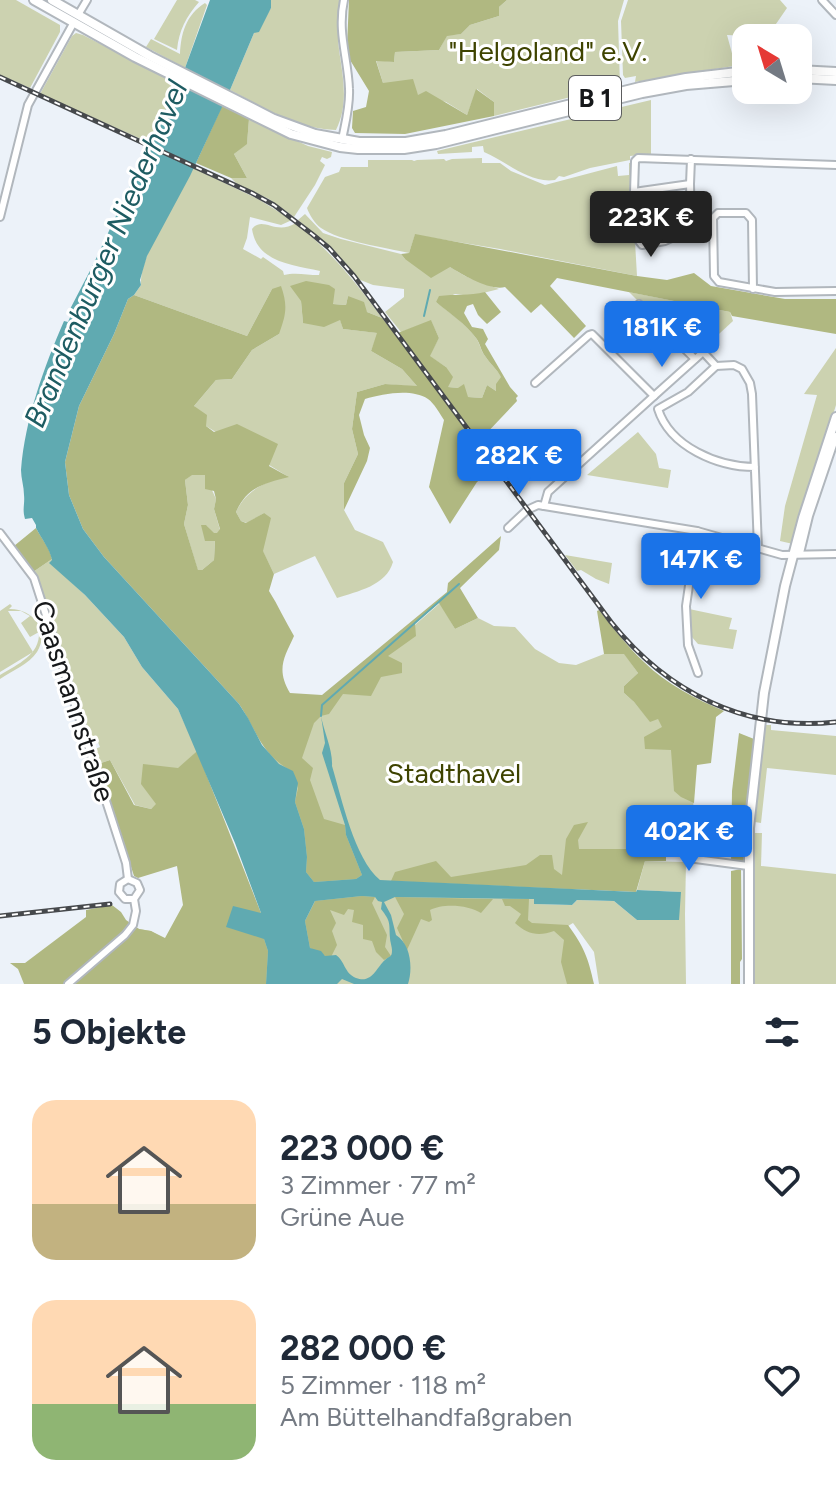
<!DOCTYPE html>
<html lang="de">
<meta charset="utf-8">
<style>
body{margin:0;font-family:Figtree,sans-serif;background:#f6f6f7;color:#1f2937;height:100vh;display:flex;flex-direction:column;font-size:30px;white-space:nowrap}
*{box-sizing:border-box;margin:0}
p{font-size:26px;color:#747a83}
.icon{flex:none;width:44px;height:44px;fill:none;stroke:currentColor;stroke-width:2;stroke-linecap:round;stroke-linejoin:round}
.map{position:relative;height:984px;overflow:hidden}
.drawer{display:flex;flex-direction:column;background:#fff;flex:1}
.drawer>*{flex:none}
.needle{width:52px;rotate:322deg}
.controls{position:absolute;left:732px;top:24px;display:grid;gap:16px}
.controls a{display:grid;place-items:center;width:80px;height:80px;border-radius:16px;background:#fff;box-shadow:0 8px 32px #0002;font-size:40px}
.price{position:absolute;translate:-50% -68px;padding:0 18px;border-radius:8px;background:#1a73e8;color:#fff;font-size:26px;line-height:52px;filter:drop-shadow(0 2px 4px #0008)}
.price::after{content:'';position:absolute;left:50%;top:48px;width:24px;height:18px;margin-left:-12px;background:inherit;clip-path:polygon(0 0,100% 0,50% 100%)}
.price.on{background:#222;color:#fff}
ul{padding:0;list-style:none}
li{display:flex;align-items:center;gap:24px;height:200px;padding:0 32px}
li span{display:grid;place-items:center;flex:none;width:224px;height:160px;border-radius:24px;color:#555}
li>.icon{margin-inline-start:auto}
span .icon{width:96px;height:96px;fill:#fffc;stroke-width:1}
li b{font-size:34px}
h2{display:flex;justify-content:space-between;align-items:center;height:96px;padding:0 32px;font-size:34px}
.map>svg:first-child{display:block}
</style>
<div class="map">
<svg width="836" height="984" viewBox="0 0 836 984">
<rect width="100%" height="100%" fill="#ecf2f9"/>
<g fill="#ccd2b0" fill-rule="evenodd">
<path d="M0,0h16l44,25v7l-30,56 -30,-13z"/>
<path d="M177,0h18l4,2c-13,15 -20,28 -22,48l-23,-11z"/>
<path d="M271,0h70c-3,16 -4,34 -2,50 4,27 10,54 -3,80 -38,-1 -73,-23 -106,-40l24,-57 17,-25z"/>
<path d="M507,0h117l-6,21 2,64 -126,31v-14l-17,-13 -10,26 -21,-13 -28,-7 -35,-12 -7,-23 18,2 1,-10 44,-2 8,-15 14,-1 9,-9 29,-9v-9z"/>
<path d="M628,0h152l7,8 -20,29 -40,-2 6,22 13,1v8h-12l-99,16 1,-6 -11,2 -2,-3 -2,-54z"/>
<path d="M205,3l2,2 -22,63 -39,-21 5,-8 29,15c1,-21 6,-39 25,-51z"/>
<path d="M76,33l7,2 95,49 -28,59 -110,-49 32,-58z"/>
<path d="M651,100v54l-21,2v4l-40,8 -26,9 -5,-1 -4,4c-26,4 -49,-19 -71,-28l-1,-6 -11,1v5l-34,2 -1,-3z"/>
<path d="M249,119l59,27 24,6 -1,5 -4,2 -5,-2 -2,4 5,4 -10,20 -21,32 -25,-18 -32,-15 -6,-6h16l-13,-24 13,-11z"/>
<path d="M482,158v5h18l11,8 34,14 72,-19 1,10 11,-1v-12h4l-1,27 5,86 -137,-27 -85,-14 -6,18c-22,-5 -70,-12 -88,-25 -6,-4 -12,-14 -14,-20l18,-31 14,-5 2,-5h27v-7h44l2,1 3,-1 27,-1 2,2 6,-2z"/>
<path d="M193,168l65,31 34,21 -11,5 -31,-8 -3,21 -4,11 18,10 2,-2 20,14 1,4c11,-3 23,0 35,0l1,-4c-26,-6 -63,-8 -68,-42 11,-14 23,7 44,-6 36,30 59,58 86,95l-15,-6 -19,-16 -2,9 -45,-4 2,22 37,-4 3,10 35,4 -7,18 31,18 16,18 -33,-3 -28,8 -5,37 6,25 -14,29v27l11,20 28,12 10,20c-7,24 -35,29 -56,36l-22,-42 -41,18 -12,-24 2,-37 -17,10 -6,-2 -5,-9c10,-22 29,-30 51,-36l-81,-50 -12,-20 22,-26 16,-1 20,-29 27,-16 -7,-45 -25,47 -113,-41 7,-10c-2,-32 38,-86 52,-117z"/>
<path d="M305,214l18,19 18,6 60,15 4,5 45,8 15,9 34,13 -28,7 -16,-2 -19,8c14,11 30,22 40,36 4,6 5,13 9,18 5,8 12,13 17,22l-6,13 -9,-6 -5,13 -15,-1 -9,-9 -11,-1 -1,-20 -17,-11 10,-18 -8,-17 -30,11 -16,-20 19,-15v-8l-31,-4 -15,-6 -28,-32 -32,-27z"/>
<path d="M629,292l101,20 3,9 -39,36z"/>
<path d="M836,348v57l-43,139 -13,-3 5,-35 32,-111 -13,-1z"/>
<path d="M638,432l18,22 3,14 12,2 -3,18 -81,-13z"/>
<path d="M191,475h14l11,24 -2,10 6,21 -3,4 -4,-1 -7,-8 9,15 -1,20 -12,10 -4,1 -14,-47 4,-19 -3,-25z"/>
<path d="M565,555l47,8 -3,21 -13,-5 -15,-9 -4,1z"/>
<path d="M52,559l19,23 14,13 39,42 18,30 36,42 19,42 -18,17 -22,36 -6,5 -16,-4 -25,-45 -12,4 -4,-11 1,-4 5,-2 -2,-5 -5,1 -3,-3 -52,-160 -5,-8z"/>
<path d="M440,603l15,26 23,-11 16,8 21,1 20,22 24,14 17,2 28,-11 20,-1 14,20 -14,13v7l10,9 16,19 8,-3 37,62 -5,75 -4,7 -1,52 1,70h-87l-5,-32 -21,-29 -5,3 25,58h-525l65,-59 6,4 12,2 13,8 141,-18 10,-19 -46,-149zM578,847v2h106v13l-39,-1 -8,29 43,2 -43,28 -23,-19 -37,-1 -5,5 -37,-1 -1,-5 42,-10z"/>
<path d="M10,604l2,2 -3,3c23,-1 42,21 28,43 -8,12 -25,19 -37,27v-4c18,-11 40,-20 39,-43l-9,5 -9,-14 9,-7 -9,-5h-13l25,41 -33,20v-61z"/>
<path d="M689,609l43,9 -3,11 8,1 -4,19 -35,-5 -7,-8z"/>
<path d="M764,725h7v5l65,6v39l-69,-7 -6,55 -6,-1z"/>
<path d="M753,833h9l-1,33 75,8v110h-84z"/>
</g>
<g fill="#b0b881" fill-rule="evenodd">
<path d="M349,0h158l-8,7v9l-29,9 -9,9 -14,2 -8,14 -44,2 -1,10 -18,-1 7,22 30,-4 5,16 8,-4 41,24 9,-26 18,13v14l-89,18 -50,-1 -3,-5 1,-17 13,-4 3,-16 -19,-31 -3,-14z"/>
<path d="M222,106l27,13 -2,25 -13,10 13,24h-16l-35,-15z"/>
<path d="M415,234l222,42 30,4 27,-7 17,13 74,13h51v35l-104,-18 -2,-4 -173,-34 -7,8 36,40 -12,12 -33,-34 -10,9 -26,-26c-15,4 -42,-12 -55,-20l-19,11 -26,-19 -4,-5 8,-1z"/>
<path d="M306,281l23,4 6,4 -2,15 13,1 2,-9 16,6 3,10 15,6 13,16 36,-14 8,18 -9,18 16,11 7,10 -5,10 10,1 6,-4 4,13 14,1 5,-13 9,6v-7l5,-7c-4,-8 -11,-13 -16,-21 -4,-5 -5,-13 -9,-18 -10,-14 -27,-25 -40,-36l3,-6c16,-2 30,0 46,-4l16,20 -14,12 -9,-9 -5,-11 -6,2 -3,7 8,14 11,2 5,10 -3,5 25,43 8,9 -2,2 1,3 -35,37 19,22 -8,9 -16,13 -27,42 -21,-37 15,-67c-4,-6 -10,-17 -16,-21 -17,-11 -45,-5 -63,0l-6,16 5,20 6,13 -3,13 -23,49v-27l14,-29 -6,-25 5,-37 28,-8 32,2 -15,-17 -31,-18 6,-18 -34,-4 -3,-9 -16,7 -21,-4 -2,-22 -11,-15z"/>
<path d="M281,286c7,20 5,29 -2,48l-27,16 -20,29 -16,1 -22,26 13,9 -1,11 8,6 23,-8 41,20 -9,22 20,11c-24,6 -42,10 -53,35l5,9 5,2 18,-10 7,5 -8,33 11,23 -5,17c9,14 16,30 25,45 -10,22 -18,33 -4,57l32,2 125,-103 1,-9 53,-47 -2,14 -39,38 18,30 -23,11 -16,-26 -24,20 1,13 -28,20 14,7v10l-21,4 -10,19 -28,-2 -14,20 -8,2 -7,7 -12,35 11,10 -3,12 14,39 21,6 1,10 16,40 -6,4 -42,3 -8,-10 1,-15 -3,-28 -9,-27 3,-14 -5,-16c-34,-19 -35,-40 -54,-68l-135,-147 -21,-28 -14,-34 -4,-33 14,-56 35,-72 14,-35 6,-4 113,41 25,-47zM192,475h13v14l9,2 2,8 -2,10 6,20 -3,4h-3l-8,-8h-5l4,16h10l-1,19 -12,10h-4l-14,-46 4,-19 -3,-25z"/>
<path d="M36,528c5,10 14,20 16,31l-19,13 -19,-26z"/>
<path d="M599,610c14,18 28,36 45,52 22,22 52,37 80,49l-8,6 -5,46 -14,2 -3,38 -13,-6 -7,-6 -3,-41 -26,-1 -1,-12 18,-10 -4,-8 -8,3 -16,-20 -10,-9v-7l14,-13 -14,-19h-20l-7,-43z"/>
<path d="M739,733l15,6 -6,49 -5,74 -12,1 1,-72z"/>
<path d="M197,751l64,162 3,26 4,12 -2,33h-242l-6,-15 -8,-6h15l61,-46v-7l26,-5 9,7 5,8 13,9 12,2 14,7 18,-33 -6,-39 -39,12 -4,-2 -36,-112 12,-4 24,45 17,4 5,-5 -15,-20 2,-20 35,4z"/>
<path d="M588,822l-10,18 1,9h87v12h-21l-9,31 -245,-11 4,-9 41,-11 15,16 75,-12 14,-10h12l2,14 8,6 4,-36 8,-14z"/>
<path d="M741,869l1,90 -2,3v22h-9v-113z"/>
<path d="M362,896l13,1 -3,6 15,32 -2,12 6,9 -7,4 -8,-8 -4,-11 -9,-2v-14l-11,-3 2,-12 -6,-1 -4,6 -14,-5 6,13 -4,8 5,14 -6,12 -6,-1 -15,-8 -5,-27 10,-20z"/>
<path d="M395,897l98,2 -12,14c-12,-8 -38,-10 -51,-3l2,10 -3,2 -8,-3 -14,31 -10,-22 7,-14z"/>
<path d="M502,899h27l-1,21 4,3 36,2c16,22 20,32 26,59h-27l-6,-22 3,-22 -10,-9c-16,6 -27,3 -39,-8l6,-9 -11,-8h-5z"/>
</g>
<path fill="#60aab1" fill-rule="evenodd" d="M210,0h61v8l-12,24 -5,1 -24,57 -40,86 -43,80 -7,24 1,5 -7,10 -6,4 -14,35 -35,72 -14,56 4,33 14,34 21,28 135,147 9,14 14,27 17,19 14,7 5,12 -3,19 9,27 3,28 -1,15 8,10 42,-3 6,-4 -16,-40 -1,-10 -23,-72 3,-10 -4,-27c3,16 12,34 11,50 10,33 22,92 48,114l256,12 1,-2 44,2 -2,28h-42l-23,-19 -37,-1 -5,5 -38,-1v-5l-139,-2 -11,5 7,13 5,20c15,9 17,34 12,49h-54l-12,-5 -5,5h-71l2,-33 -4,-12 -38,-12 7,-21 28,7 -26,-70 -57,-134 -36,-42 -18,-30 -39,-42 -36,-32 3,-3c-2,-11 -11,-22 -16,-32v-3l-4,-7 -7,1c-3,-10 0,-15 -1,-24 0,-8 -3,-17 -3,-25 4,-51 23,-103 43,-149l4,1 3,-7 -3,-2 26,-50 91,-195zM362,896l13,1 3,4 4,1 -1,7c10,13 8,13 9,29 0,3 2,9 2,12 0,8 -2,5 -7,10 -9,8 -13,24 -29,18 -12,-5 -11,-17 -20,-23l-11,1 -4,-5 -11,-3 -5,-27 10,-20z"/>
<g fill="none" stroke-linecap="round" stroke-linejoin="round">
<g stroke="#60aab1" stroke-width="2">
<path d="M424,316l6,-26"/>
<path d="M321,716l1,-11 137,-121"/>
</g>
<defs>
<g id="minor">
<path d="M822,0l14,15"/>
<path d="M78,15l9,-15"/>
<path d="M342,140c3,-16 8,-34 7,-51 -1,-31 -12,-57 -5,-89"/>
<path d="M691,159l-1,25 1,40 -1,6 -25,11 -23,4 -4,-5 -4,-48 1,-31 3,-3 198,7"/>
<path d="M634,192l56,-8"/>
<path d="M0,217l28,-112 46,-83"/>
<path d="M753,289l-1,-69 -6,-7h-28l-5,5 1,58 5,6 56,10 61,-1"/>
<path d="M639,304l56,55"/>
<path d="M535,383l54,-48 3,-1 62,62 48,-43h2l12,13"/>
<path d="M755,467c-37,0 -85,-20 -97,-58l30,-17 28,-26 18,-1 8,4 8,14 2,11 6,154"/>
<path d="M544,506l4,-14 106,-96"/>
<path d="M508,528l19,-18 11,-5 159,26 85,24 54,-1"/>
<path d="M697,531l-11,75 2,39 10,28"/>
<path d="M0,533l34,45 92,285 2,16"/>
<path d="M800,553l9,-37 27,-80"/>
<path d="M690,825l-2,33 60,8"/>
<path d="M128,879l-8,5 -1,8 6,7h9"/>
<path d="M68,984l57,-49 8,-10 3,-14 -2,-12 6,-9 -3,-7 -9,-4"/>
</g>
<g id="major">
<path d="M34,0l101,57 156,77 49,13 18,2h46l32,-5 206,-51 44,-8 60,-5"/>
<path d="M52,0l98,56 124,63 41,15 44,8h47l40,-7 194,-48 46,-9 60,-7"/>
<path d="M798,70l38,2"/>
<path d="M798,78l38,2"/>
<path d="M749,984v-156l15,-135 21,-107 18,-68 33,-101"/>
</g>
</defs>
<use href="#minor" stroke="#b1b7bd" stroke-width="10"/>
<use href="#major" stroke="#b1b7bd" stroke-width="12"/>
<use href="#minor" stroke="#fff" stroke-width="6"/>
<use href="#major" stroke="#fff" stroke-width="8"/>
<defs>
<g id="rail">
<path d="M0,77l252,116 22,12 38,29 17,14 25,28 257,346c56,70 134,110 225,100"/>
<path d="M0,916l110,-12"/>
</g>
</defs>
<use href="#rail" stroke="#46494c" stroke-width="5"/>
<use href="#rail" stroke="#fff" stroke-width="2" stroke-dasharray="6" stroke-linecap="butt"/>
</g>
<g text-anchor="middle" stroke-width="6" stroke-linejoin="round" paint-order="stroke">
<rect fill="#fff" stroke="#5c5d5f" stroke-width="2" x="569" y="76" width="52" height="44" rx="6"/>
<g font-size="26" font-weight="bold" fill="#16181a">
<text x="595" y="107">B 1</text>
</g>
<g font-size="28" fill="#3e4300" stroke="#fff">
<text x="548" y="61">"Helgoland" e.V.</text>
<text x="454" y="783">Stadthavel</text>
</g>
<g font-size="28" fill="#16181a" stroke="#fff">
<text transform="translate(74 701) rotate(72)" y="10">Caasmannstraße</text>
</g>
<g font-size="30" font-style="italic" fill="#1e5c62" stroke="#fff">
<text transform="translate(106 254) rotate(-67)" y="10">Brandenburger Niederhavel</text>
</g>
</g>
</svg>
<div class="controls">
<a><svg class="needle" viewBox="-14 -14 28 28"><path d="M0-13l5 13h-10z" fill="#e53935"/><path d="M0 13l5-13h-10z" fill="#747a83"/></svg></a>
</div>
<b class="price on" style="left:651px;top:259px">223K €</b>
<b class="price" style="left:662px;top:369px">181K €</b>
<b class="price" style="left:519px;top:497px">282K €</b>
<b class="price" style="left:701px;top:601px">147K €</b>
<b class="price" style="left:689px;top:873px">402K €</b>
</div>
<section class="drawer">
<h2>5 Objekte<svg class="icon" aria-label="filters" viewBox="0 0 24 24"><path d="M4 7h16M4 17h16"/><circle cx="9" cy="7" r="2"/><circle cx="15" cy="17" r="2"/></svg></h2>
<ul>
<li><span style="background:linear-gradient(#ffd9b3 65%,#c2b280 0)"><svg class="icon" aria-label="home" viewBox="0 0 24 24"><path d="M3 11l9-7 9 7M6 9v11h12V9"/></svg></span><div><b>223 000 €</b><p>3 Zimmer · 77 m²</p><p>Grüne Aue</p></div><svg class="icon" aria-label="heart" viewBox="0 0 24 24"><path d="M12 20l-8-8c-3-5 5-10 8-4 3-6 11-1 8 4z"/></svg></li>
<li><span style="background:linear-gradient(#ffd9b3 65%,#8fb573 0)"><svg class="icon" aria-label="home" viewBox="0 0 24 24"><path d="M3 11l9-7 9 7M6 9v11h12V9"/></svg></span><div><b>282 000 €</b><p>5 Zimmer · 118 m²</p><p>Am Büttelhandfaßgraben</p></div><svg class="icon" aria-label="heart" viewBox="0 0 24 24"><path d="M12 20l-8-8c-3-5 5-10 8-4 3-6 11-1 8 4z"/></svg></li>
</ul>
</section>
